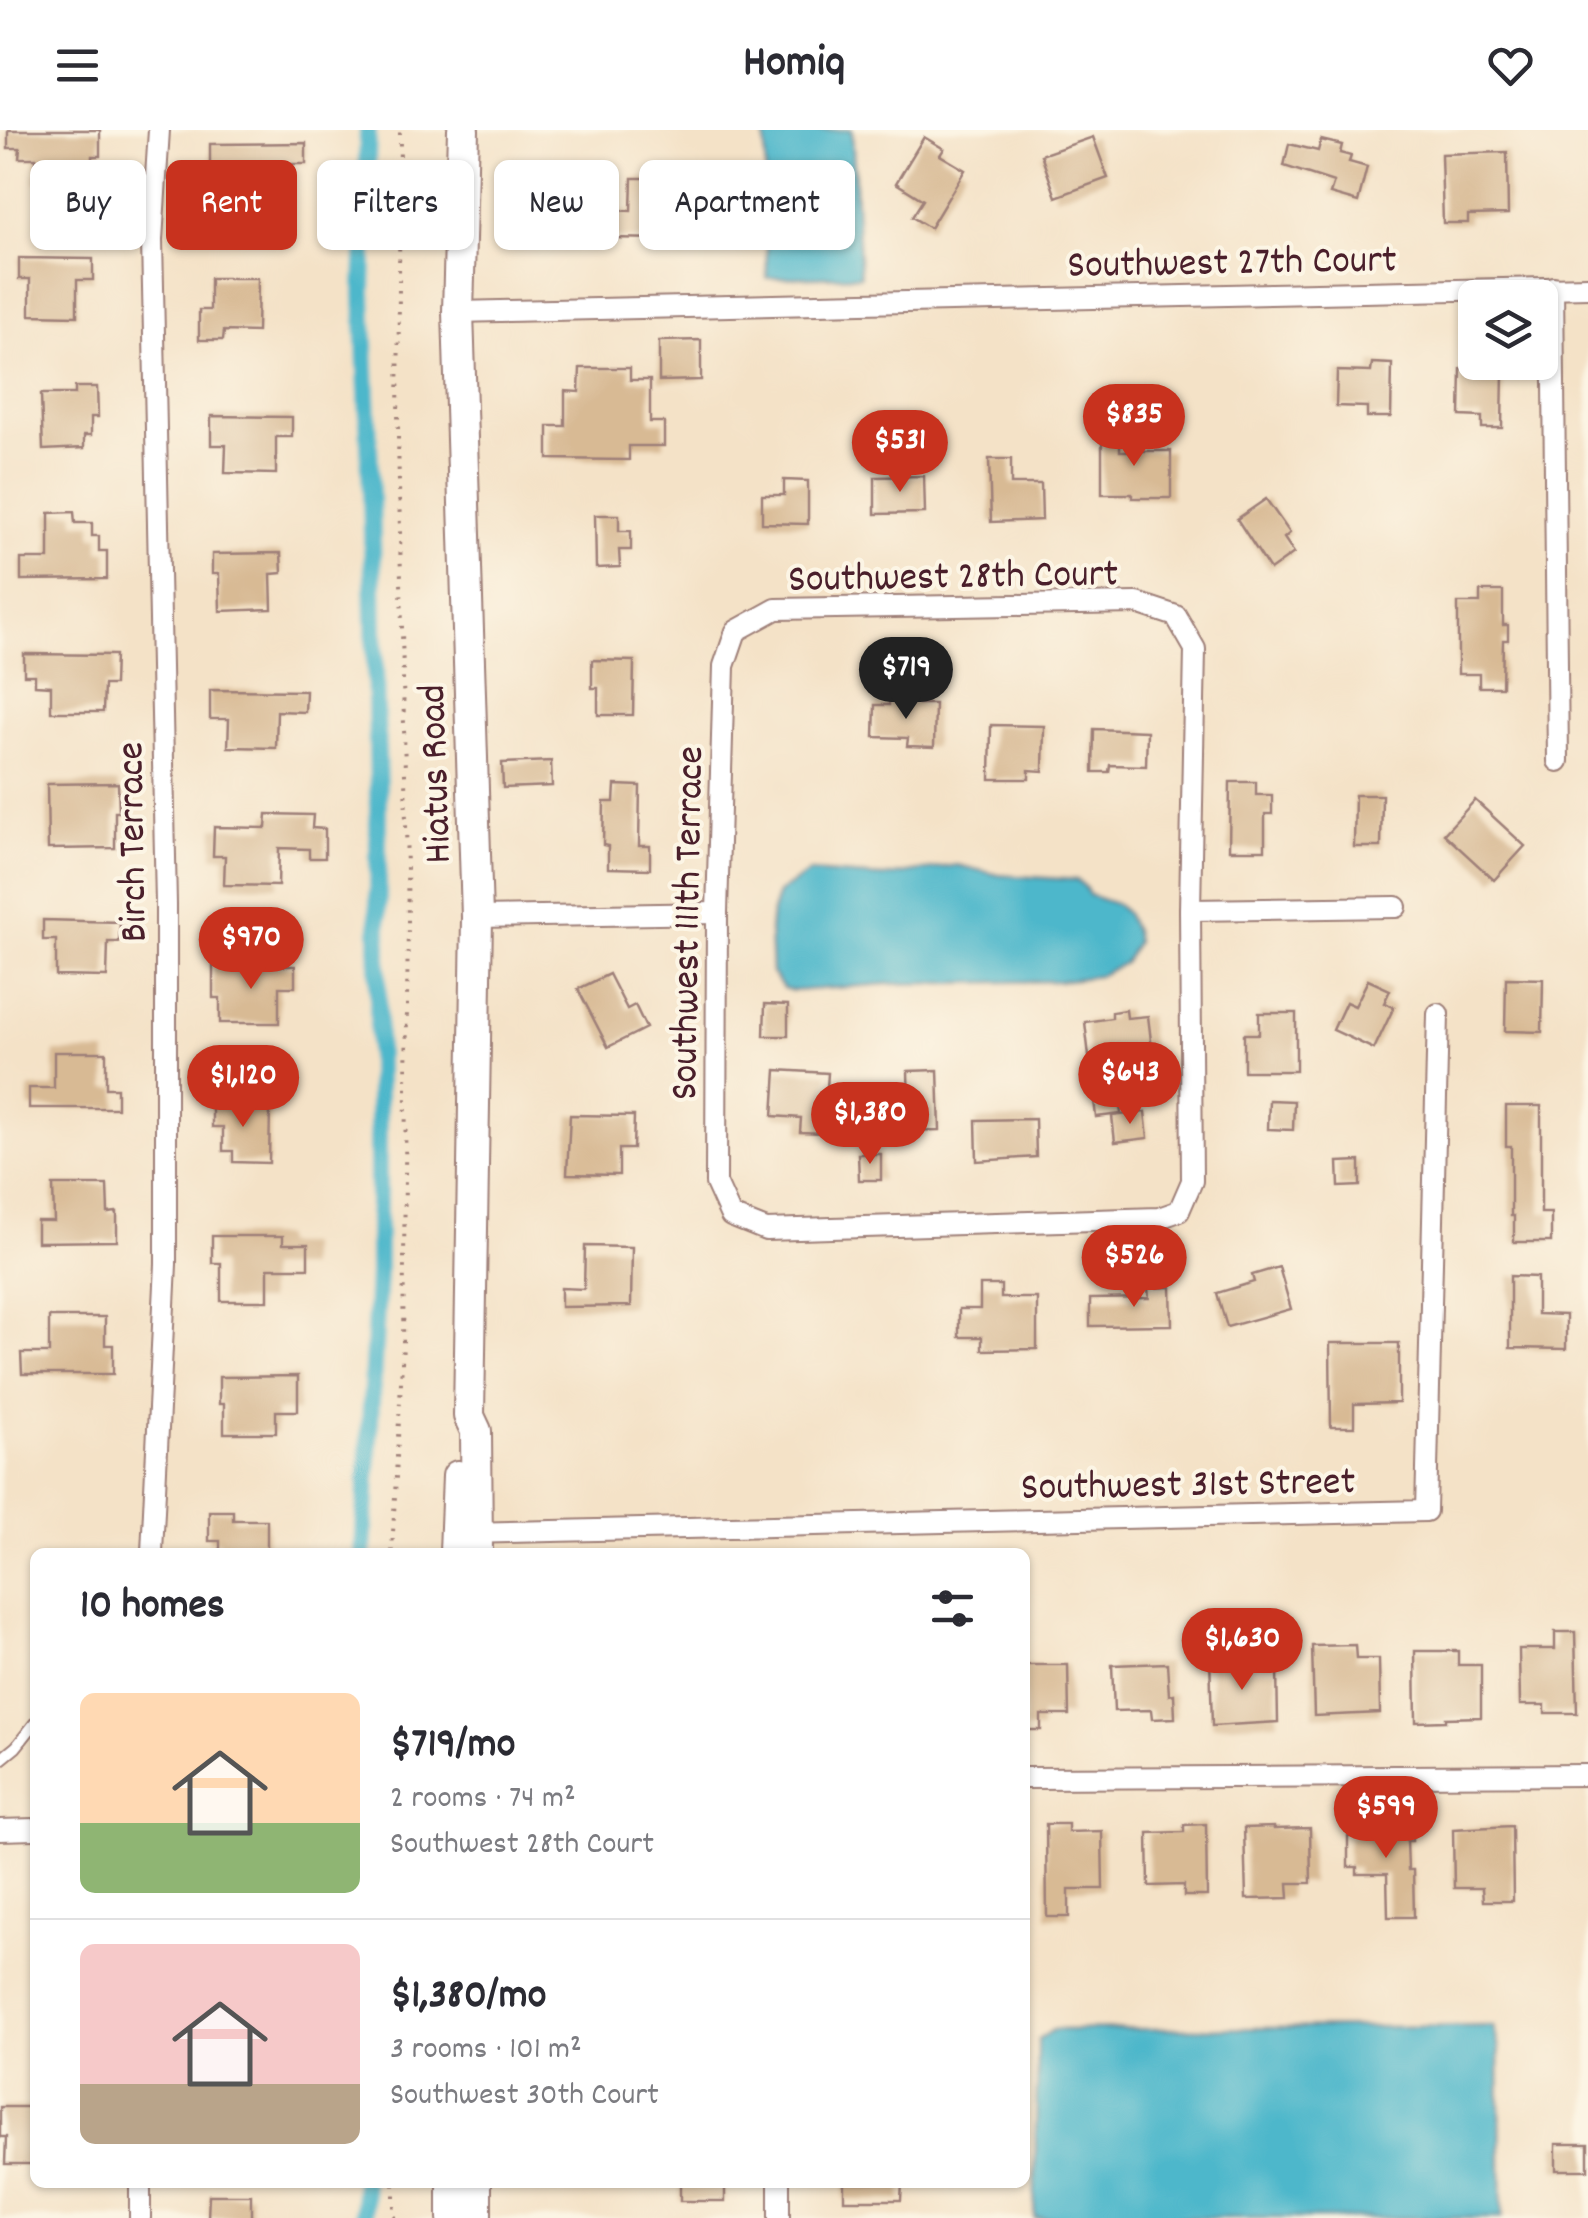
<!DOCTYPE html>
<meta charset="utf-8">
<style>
body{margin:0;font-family:Dekko,sans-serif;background:#f2f2f3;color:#2b2b33;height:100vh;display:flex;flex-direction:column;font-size:38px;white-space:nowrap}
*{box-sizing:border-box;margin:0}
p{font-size:32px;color:#7c7c81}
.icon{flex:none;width:55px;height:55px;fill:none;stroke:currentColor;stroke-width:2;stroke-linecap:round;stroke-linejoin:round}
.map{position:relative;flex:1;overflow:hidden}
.sheet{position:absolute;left:30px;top:1418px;width:1000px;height:640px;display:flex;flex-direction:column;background:#fff;border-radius:15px;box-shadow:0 2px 8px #0004}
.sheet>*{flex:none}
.top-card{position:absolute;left:30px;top:30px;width:1000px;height:90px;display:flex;gap:20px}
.buttons{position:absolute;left:1458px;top:150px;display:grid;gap:20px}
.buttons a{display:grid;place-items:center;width:100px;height:100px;border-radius:15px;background:#fff;box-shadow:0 2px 8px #0004;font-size:50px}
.price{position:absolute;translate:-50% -85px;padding:0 22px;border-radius:35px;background:#c8321e;color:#fff;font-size:32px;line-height:65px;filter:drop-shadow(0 2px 5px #0008)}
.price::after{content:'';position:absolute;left:50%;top:60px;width:30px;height:22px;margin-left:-15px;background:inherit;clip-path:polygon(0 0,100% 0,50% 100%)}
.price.active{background:#222;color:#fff}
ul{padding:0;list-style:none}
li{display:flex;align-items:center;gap:30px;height:250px;padding:0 50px}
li+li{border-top:2px solid #e1e1e2}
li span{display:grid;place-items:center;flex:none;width:280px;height:200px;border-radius:15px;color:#555}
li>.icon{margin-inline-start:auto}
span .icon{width:120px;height:120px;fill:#fffc;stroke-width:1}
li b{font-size:42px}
h2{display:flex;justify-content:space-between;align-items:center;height:120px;padding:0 50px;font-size:42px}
.tag{padding:0 35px;border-radius:15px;background:#fff;box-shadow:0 2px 8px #0004;font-size:35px;line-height:90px}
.tag.active{background:#c8321e;color:#fff}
header{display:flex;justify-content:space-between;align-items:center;height:130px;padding:0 50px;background:#fff;font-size:45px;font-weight:700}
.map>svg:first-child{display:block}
</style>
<header><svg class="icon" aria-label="menu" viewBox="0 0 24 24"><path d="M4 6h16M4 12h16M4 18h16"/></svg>Homiq<svg class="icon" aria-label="heart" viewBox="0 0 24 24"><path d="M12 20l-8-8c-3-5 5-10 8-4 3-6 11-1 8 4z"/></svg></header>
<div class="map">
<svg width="1588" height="2088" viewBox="0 0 1588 2088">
<rect width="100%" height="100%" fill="#fcf5e5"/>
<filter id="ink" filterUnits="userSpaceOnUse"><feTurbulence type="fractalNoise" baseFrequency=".01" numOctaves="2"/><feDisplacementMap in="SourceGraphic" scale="20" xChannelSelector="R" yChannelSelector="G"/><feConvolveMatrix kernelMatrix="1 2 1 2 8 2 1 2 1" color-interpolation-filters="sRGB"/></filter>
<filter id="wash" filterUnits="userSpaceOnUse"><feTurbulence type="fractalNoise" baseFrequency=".0048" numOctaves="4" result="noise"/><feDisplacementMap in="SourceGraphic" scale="40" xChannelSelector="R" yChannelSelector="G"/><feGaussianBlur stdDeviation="2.25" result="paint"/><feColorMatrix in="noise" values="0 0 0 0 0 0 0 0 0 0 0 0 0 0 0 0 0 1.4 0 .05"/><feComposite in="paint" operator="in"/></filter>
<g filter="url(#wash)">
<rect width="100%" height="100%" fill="#f4e2c7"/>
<g fill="#4db7cb" stroke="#4c6b7b" stroke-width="2.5">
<path d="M765,0h87l8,146 -93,2z"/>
<path d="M957,735l42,10 78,5 8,7 4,8 27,9 10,9 8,18 2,11 -12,21 -26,13 -39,5 -171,3 -95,7 -10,-3 -11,-15 -2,-43 2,-19 6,-18 32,-21 73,5z"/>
<path d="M1493,1896l6,23 3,169h-468l4,-178 15,-10z"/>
</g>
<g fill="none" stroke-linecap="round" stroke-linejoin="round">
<g stroke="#4db7cb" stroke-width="18">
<path d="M363,1422l15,-279v-483l-7,-295 -8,-202 5,-163"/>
<path d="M364,2052l1,36"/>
</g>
</g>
<g id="blocks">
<g fill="#d8ba94">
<path d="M8,0h92v26h-8l-1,29 -56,-2 1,-25h-17l1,-10h-12z"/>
<path d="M924,7l20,12 -4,6 25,15 -35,58 -18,-11 11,-17 -27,-17z"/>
<path d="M1093,7l15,41 -52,19 -15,-42z"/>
<path d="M1321,10l21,5 -2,8 11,3 -2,6 18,5 -9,35 -28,-8 4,-12 -50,-16 5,-22 29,7z"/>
<path d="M306,13v21h-14v10h-16v26h-55v-28h-11v-28z"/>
<path d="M1507,22l1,62 -40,1v8h-25l-2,-69z"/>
<path d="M632,48h24v11h9v50l-56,-1 1,-28 21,1z"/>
<path d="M19,128l74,1v21h-16v36l-47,-1v-36h-11z"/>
<path d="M210,148h48l-1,54 -33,-1 -1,9h-24v-30h11z"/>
<path d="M701,210v40l-42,1v-40z"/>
<path d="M1372,233l20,1 -1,53h-24v-10l-31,-1 1,-35 34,1z"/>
<path d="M580,238h50v12h20v42h14v24h-35v14l-81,-1v-33h17v-35l14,1z"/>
<path d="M1461,239h42l-1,59h-20v-11l-22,-1z"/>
<path d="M75,257h22l1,30h-7v18h-7v13l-41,2 -2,-56h34z"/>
<path d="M211,286l81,1v20h-16v37l-51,-1 1,-28h-15z"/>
<path d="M1102,296h18v25h51v47h-39v-4h-30z"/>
<path d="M989,329h22v25h30l1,36 -51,2z"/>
<path d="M924,346l1,37 -50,1v-37z"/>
<path d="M784,350l24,1v43l-46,-1v-28h22z"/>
<path d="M1266,369l24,34 -6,5 10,15 -24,17 -33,-51z"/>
<path d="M74,382l1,11h17v13h7v15h8v28l-86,1v-21h28v-46z"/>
<path d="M595,385h24v16h12v19h-12l1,17 -24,1z"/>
<path d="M281,423l1,20 -11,1 1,35 -52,2 -1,-37h-7v-20z"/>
<path d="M1480,461h23v34h5v15h-5l-1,47h-23v-13h-21v-71h22z"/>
<path d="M24,524l91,1 -1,30h-10l-1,27h-52v-26l-16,-1v-10h-11z"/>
<path d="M592,530l42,1 -1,54h-35v-27h-6z"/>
<path d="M210,560l96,1 -1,21 -28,-1 -1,37 -48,-1 1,-28h-19z"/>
<path d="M889,568l31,1 -1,5h16l-1,43 -27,-1 1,-8 -34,-1 1,-32h14z"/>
<path d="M991,595l53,1 -1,45 -14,-1v9h-39z"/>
<path d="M1094,599l53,2 -1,35 -36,-1 -1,7h-16z"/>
<path d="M551,631l1,25 -49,2 -1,-25z"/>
<path d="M1230,652h26v13h16v19h-7v36h-36z"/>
<path d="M118,653l1,29h-4v36l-67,1 -1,-65z"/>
<path d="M615,655l25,1 -1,60h11v23l-42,-1v-22l-5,-1 1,-43h10z"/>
<path d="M1355,665h27l-1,52h-27z"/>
<path d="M1475,670l50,46 -31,34 -50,-46z"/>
<path d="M267,684l46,1 -1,13 13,1v29h-16v-9l-30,-1 -1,38 -54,-1 1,-29h-12l1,-29 52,1z"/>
<path d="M43,790l77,2 -1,20h-11l-1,35 -51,-1v-36h-13z"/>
<path d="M213,836h82v21h-16v36h-59v-25h-7z"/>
<path d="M609,844l18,35 8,-4 11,23 -38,19 -30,-58z"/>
<path d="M1506,848l37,1 -1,53 -37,-1z"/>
<path d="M1368,850l22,10 -6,13 10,4 -20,42 -41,-19 13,-28 9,4z"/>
<path d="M765,874l23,1v31h-24z"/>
<path d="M1126,880l1,8 21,-2 5,41 -38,5 6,52 -25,3 -11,-95 27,-4v-6z"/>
<path d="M1259,883h37v58h-52v-37h15z"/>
<path d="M54,922h52v36h11v20h-88v-20h25z"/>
<path d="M776,940l52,3 -4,60 -24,-1 1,-14 -28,-2z"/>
<path d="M938,940l2,60 -40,1v7h-30l-1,-32 40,-1 -1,-34z"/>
<path d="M212,968l24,1v7l34,1 -1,56 -36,-1v-11h-10v-24h-11z"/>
<path d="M1269,970l25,1 -1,29 -25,-1z"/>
<path d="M1506,976h35v107h10v29h-37v-26h-3v-70h-5z"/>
<path d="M1145,982l3,26 -33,4 -3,-26z"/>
<path d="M570,985l64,1 -1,33h-14v26l-52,-1z"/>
<path d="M1035,989l1,38 -59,4 -1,-41z"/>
<path d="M858,1024h23v26h-22z"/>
<path d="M1360,1031v25l-21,1 -1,-25z"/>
<path d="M53,1055h54l1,28 9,-1v29l-80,1v-21h17z"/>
<path d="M212,1106h71v8h25v24h-40v33h-47v-38h-9z"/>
<path d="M585,1116l47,1 -1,59 -70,1v-19l23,1z"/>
<path d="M1279,1137l12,42 -64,18 -10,-34 37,-11 -2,-7z"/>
<path d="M1510,1146l27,1v37l29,1v34l-56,-1z"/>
<path d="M980,1155h21v13h36v51l-55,1v-13h-23v-28h21z"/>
<path d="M1171,1157l1,38 -82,1v-27l59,-1 -1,-10z"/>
<path d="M49,1187h56v28h8v29h-91l-1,-21h28z"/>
<path d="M1330,1213h69v60l-45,1v23h-23z"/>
<path d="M298,1246v35h-22v22h-52v-29h-5v-27z"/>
<path d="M209,1381h24v9h34v32h-47v-11h-11z"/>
<path d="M1555,1502h20l2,81h-32v-8h-25l-1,-56h36z"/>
<path d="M1355,1515l1,14h23l1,54 -66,3 -2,-70z"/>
<path d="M1415,1521h43v14h23v52l-35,1v3l-30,1z"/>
<path d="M1246,1525v15l31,-1 1,53 -66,4 -2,-70z"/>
<path d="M1167,1533l2,32 5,-1 1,24 -23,1 -1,-9 -37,1 -2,-46z"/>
<path d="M1025,1535h43l1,50h-28v15h-16z"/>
<path d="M1412,1691v20h-5l1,29h5l1,47h-26l-1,-43h-30v-7h-9v-31h9v-14z"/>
<path d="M1046,1694h22v8l34,-1 1,58h-34v28h-22z"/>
<path d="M1206,1694l1,72h-23v-11l-35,1 -1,-53 36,-1v-7z"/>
<path d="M1512,1696l1,75h-30l-1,-13h-28l-1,-59z"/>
<path d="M1274,1697v2l36,-1 1,55h-23l1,15 -43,1 -2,-71z"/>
<path d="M0,1977h35v57h-30l1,-27h-6z"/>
<rect x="1556" y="2014" width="32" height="26"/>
<rect x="680" y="2052" width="45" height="19"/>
<path d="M844,2052h58l-1,18h-57z"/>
<path d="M209,2065h42v23h-43z"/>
</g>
</g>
</g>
<g filter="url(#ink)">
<use href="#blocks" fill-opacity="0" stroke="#9f8079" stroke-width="2.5"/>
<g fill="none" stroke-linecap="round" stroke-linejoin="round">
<defs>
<path id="lane" d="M0,1630l16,-13 19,-24"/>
<g id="street">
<path d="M1553,157l5,474"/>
<path d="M458,182l1130,-25"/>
<path d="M1137,473l39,13 19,33 -5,261 2,271 -13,30 -20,7 -393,12 -35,-14 -15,-33 1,-270 7,-247 12,-35 40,-22z"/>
<path d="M1190,780l206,-3"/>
<path d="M477,787l240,-4"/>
<path d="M467,1403l959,-22 12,-497"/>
<path d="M152,1422l14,-288v-360l-14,-664 7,-110"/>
<path d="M1025,1648l563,-3"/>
<path d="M0,1700l35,-1"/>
<path d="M140,2088v-36"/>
<path d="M779,2088v-36"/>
</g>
<g id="secondary">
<path d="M463,0l-5,182 19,605 -8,499 7,15 1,121"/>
<path d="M455,1422l3,-76"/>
<path d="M453,2052v36"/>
<path d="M476,2052v36"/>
</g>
</defs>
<use href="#lane" stroke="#9f8079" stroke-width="14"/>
<use href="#street" stroke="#9f8079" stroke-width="24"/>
<use href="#secondary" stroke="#9f8079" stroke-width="34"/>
<g stroke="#9f8079" stroke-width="4" stroke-dasharray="2.5 8" stroke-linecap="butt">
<path d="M392,1422l11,-208 5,-424 -10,-484 2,-306"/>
<path d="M394,2088v-36"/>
</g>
<use href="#lane" stroke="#fff" stroke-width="10"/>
<use href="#street" stroke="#fff" stroke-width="20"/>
<use href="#secondary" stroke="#fff" stroke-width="30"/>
</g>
</g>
<g text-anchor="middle" stroke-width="8" stroke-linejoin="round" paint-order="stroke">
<g font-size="40" fill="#4a1f2b" stroke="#fcf5e5">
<text transform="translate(1232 129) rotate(-1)" y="14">Southwest 27th Court</text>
<text transform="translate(953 443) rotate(-1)" y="14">Southwest 28th Court</text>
<text transform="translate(432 644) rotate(-92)" y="14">Hiatus Road</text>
<text transform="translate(129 712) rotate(-91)" y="14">Birch Terrace</text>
<text transform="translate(684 793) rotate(-89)" y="14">Southwest 111th Terrace</text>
<text transform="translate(1188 1351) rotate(-1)" y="14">Southwest 31st Street</text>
</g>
</g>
</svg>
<div class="buttons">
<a><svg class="icon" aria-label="layers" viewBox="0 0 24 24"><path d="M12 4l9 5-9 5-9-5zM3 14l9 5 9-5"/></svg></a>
</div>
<b class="price" style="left:1134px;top:339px">$835</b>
<b class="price" style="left:900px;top:365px">$531</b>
<b class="price active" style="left:906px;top:592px">$719</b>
<b class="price" style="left:251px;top:862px">$970</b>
<b class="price" style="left:1130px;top:997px">$643</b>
<b class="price" style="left:243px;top:1000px">$1,120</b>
<b class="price" style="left:870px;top:1037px">$1,380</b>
<b class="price" style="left:1134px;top:1180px">$526</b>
<b class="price" style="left:1242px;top:1563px">$1,630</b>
<b class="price" style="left:1386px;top:1731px">$599</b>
<div class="top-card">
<a class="tag">Buy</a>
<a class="tag active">Rent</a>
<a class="tag">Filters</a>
<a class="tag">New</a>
<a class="tag">Apartment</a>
</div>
<section class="sheet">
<h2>10 homes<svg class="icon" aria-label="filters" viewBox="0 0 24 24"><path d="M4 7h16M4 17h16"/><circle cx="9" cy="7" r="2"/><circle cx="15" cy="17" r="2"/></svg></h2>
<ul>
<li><span style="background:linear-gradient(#ffd9b3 65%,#8fb573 0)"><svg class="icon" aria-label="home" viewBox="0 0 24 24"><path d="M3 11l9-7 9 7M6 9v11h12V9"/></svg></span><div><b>$719/mo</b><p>2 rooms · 74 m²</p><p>Southwest 28th Court</p></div></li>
<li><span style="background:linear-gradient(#f6c9c9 70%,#b9a48a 0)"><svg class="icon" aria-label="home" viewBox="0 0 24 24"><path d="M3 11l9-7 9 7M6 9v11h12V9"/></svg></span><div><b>$1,380/mo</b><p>3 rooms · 101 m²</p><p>Southwest 30th Court</p></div></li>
</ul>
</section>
</div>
